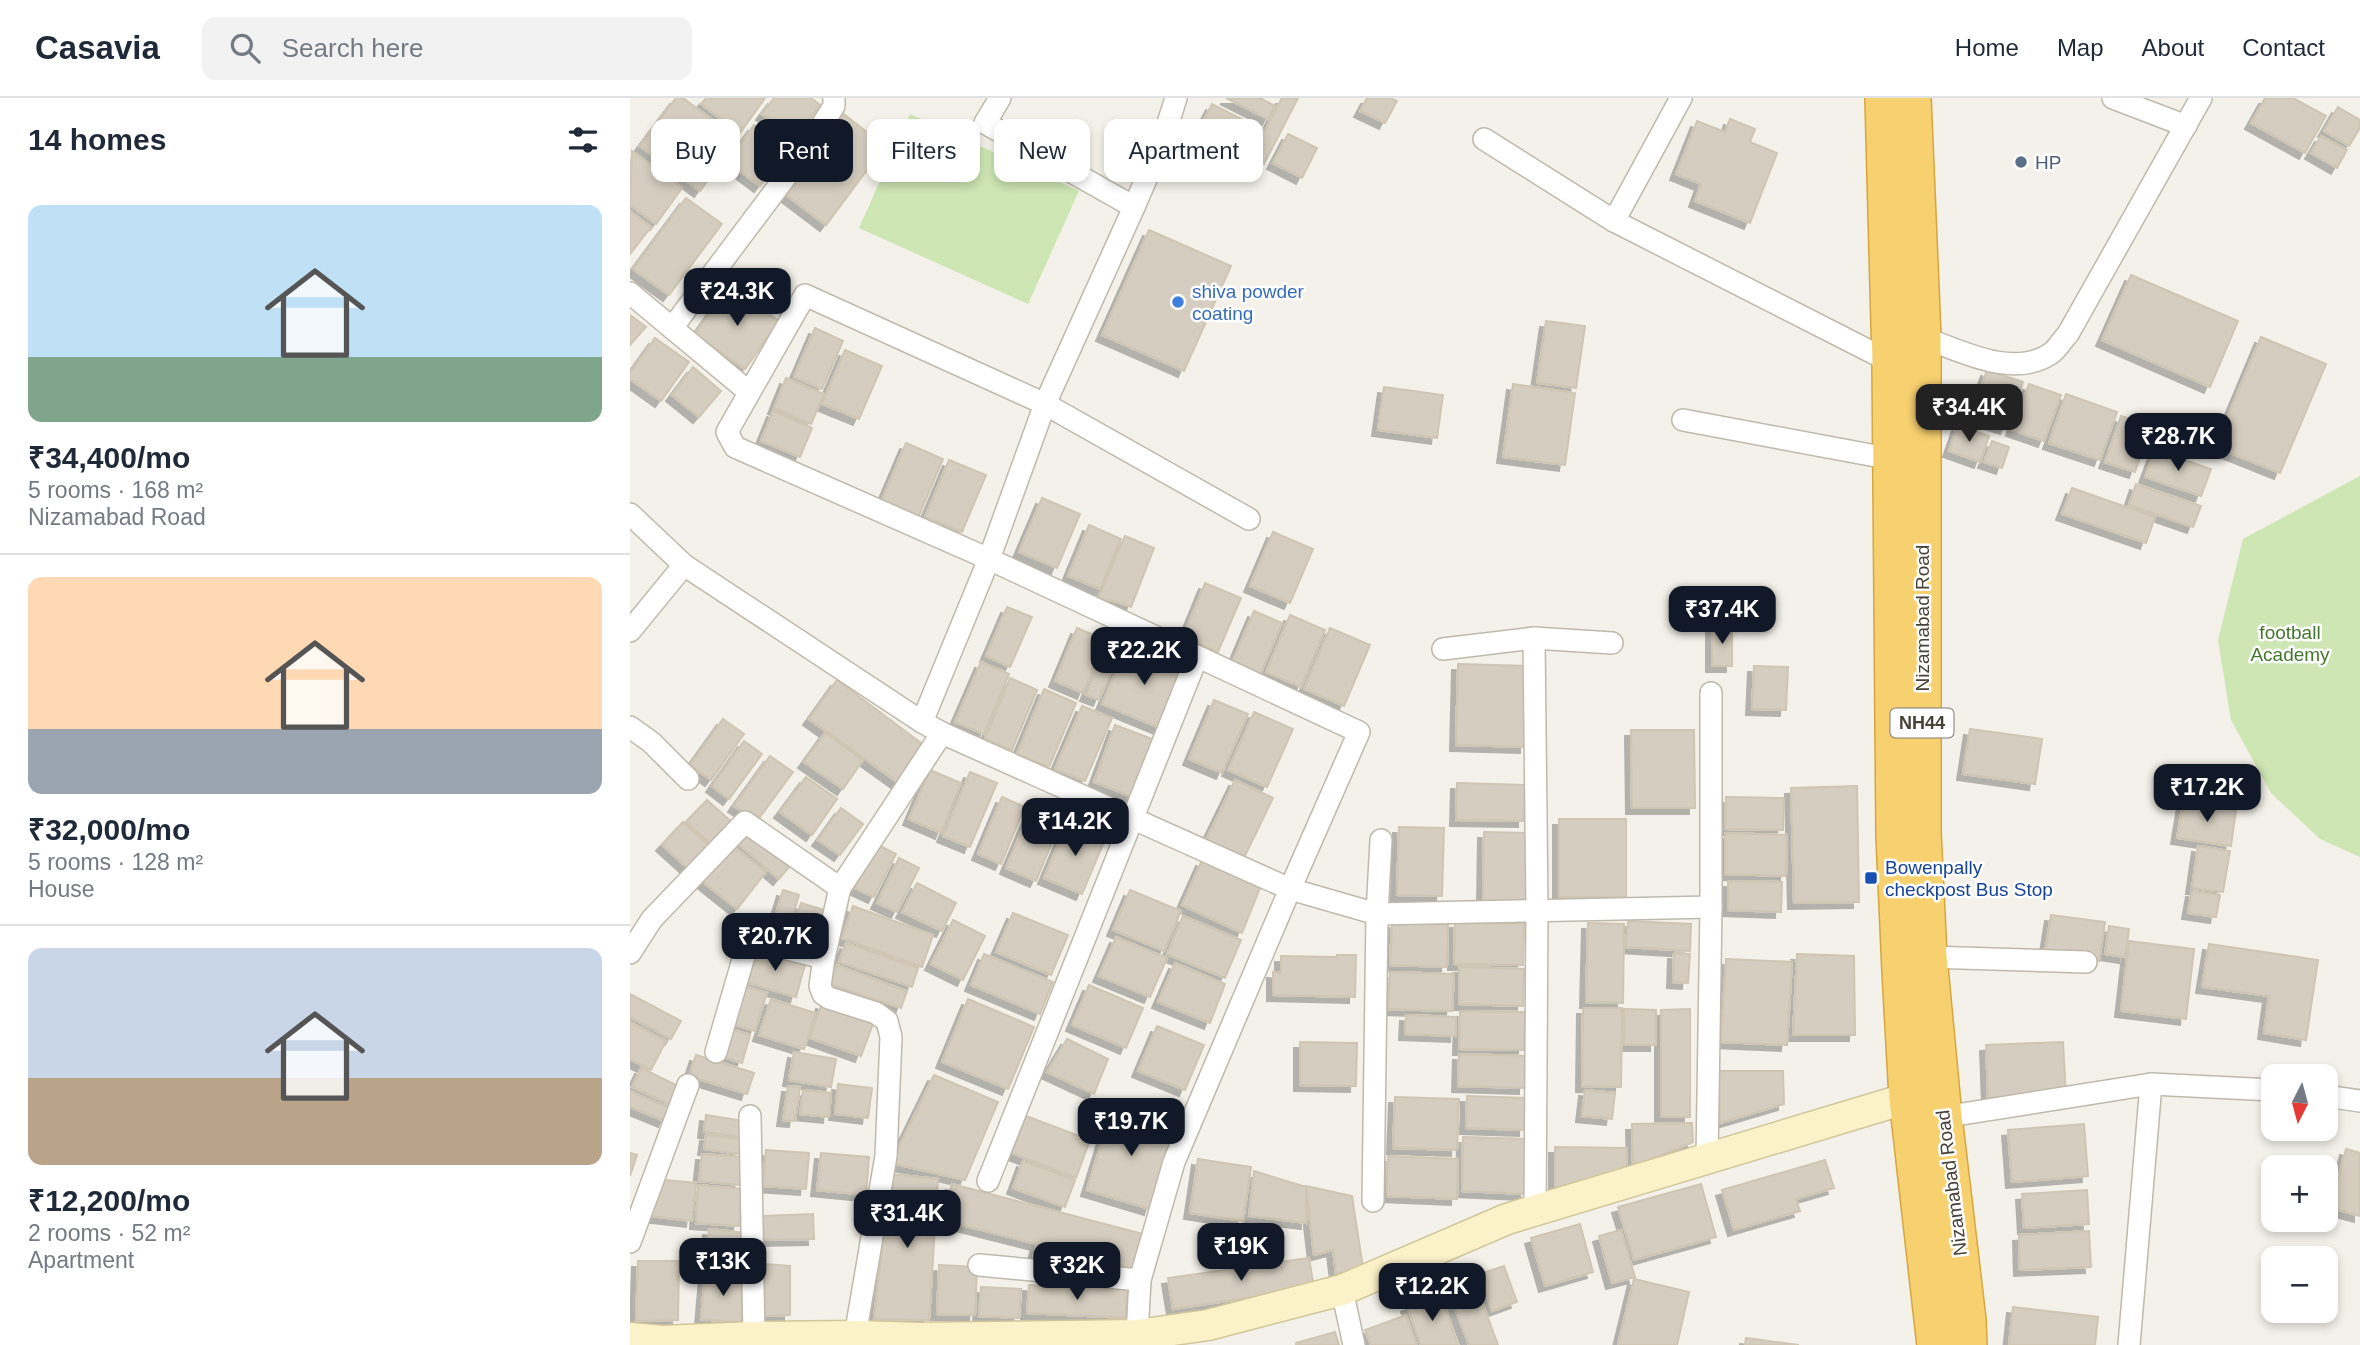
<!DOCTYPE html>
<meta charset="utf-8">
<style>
body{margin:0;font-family:Arial,sans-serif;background:#f2f2f3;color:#1f2937;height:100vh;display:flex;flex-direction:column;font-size:26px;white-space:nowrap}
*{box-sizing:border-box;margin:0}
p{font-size:23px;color:#747a83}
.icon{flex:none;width:38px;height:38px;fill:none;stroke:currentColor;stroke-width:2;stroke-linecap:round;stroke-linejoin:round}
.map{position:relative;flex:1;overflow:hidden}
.details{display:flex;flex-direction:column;background:#fff;width:630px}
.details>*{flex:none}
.guide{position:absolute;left:21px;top:21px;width:665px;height:63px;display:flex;gap:14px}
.needle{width:46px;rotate:186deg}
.buttons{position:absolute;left:1631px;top:966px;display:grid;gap:14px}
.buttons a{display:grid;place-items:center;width:77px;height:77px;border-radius:14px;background:#fff;box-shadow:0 4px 10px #0003;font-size:35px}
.price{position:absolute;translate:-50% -60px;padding:0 16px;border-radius:14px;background:#111827;color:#fff;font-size:23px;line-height:46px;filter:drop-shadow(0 2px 4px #0008)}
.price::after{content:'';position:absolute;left:50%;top:42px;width:21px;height:16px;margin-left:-10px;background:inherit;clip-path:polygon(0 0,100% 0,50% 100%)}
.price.selected{background:#222;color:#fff}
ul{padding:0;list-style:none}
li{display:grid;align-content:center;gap:14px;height:371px;padding:0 28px}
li+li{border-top:2px solid #e0e1e3}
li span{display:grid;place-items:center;height:217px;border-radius:14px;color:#555}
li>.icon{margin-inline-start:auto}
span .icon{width:126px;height:126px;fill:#fffc;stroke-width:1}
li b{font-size:30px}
h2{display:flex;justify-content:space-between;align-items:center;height:84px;padding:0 28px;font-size:30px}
.chip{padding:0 24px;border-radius:14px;background:#fff;box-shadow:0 4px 10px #0003;font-size:24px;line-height:63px}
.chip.selected{background:#111827;color:#fff}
header{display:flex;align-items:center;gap:42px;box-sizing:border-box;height:98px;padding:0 35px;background:#fff;border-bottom:2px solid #e0e1e3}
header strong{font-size:33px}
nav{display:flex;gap:38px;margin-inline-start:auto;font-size:24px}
.search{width:490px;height:63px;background:#f2f2f3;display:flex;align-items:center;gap:18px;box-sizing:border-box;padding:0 24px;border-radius:14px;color:#747a83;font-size:26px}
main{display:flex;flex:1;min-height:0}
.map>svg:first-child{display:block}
</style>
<header>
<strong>Casavia</strong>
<div class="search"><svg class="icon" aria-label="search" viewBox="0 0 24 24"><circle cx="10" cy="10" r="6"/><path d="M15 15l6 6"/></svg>Search here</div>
<nav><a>Home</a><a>Map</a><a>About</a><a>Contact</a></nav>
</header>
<main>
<section class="details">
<h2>14 homes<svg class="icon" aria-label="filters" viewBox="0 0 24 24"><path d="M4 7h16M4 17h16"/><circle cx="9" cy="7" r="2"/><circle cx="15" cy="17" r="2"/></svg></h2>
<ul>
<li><span style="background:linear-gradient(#bfe0f5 70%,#7fa58c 0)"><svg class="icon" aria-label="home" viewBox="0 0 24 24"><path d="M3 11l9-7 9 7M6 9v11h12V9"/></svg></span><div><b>₹34,400/mo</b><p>5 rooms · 168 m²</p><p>Nizamabad Road</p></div></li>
<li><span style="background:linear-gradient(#ffd9b3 70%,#9aa5b1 0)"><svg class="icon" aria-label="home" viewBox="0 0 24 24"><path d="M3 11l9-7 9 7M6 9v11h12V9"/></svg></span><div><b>₹32,000/mo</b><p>5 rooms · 128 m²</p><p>House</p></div></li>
<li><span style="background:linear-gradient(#c9d6e8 60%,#b9a48a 0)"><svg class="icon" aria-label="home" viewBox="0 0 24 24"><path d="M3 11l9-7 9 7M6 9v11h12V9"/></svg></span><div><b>₹12,200/mo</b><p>2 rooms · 52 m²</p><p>Apartment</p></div></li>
</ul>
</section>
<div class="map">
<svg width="1730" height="1247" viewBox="0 0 1730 1247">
<defs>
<filter id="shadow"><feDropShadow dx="-6" dy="6" stdDeviation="0" flood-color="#0004"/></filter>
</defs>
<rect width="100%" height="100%" fill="#f3f1e9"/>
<g fill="#cde6b3">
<path d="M280,16l169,77 -51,113 -169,-76z"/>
<path d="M1730,378v381l-40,-18 -49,-46 -40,-73 -13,-80 25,-101z"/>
</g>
<g fill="#d5cdbf" stroke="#cfc5b2" stroke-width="2" filter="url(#shadow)">
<path d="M46,0h7l55,41 -38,52 -60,-45z"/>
<path d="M76,0h59l-25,35 -39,-29z"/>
<path d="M144,0h37l9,7 -25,33 -33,-24z"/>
<path d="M596,0h34l15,8 -7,13z"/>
<path d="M652,0h16l-34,66 -66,-33 14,-27 53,27z"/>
<path d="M737,0h23l7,3 -12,22 -25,-12z"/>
<path d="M1635,0h28l33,18 -21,37 -54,-30z"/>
<path d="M1708,9l22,13v8l-11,18 -25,-15z"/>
<path d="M211,14l44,34 -59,79 -45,-34z"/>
<path d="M1100,21l25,10 -5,13 27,11 -27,70 -55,-22 6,-17 -25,-10 21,-53 28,11z"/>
<path d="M124,27l33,27 -27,34 -32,-24z"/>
<path d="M658,36l29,14 -15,30 -29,-15z"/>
<path d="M1691,38l26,14 -10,18 -26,-15z"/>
<path d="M2,53l50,37 -26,36 -26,-19z"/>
<path d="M56,100l36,26 -53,71 -36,-26z"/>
<path d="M0,113l21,16 -21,27z"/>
<path d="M519,132l82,36 -47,105 -82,-36z"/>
<path d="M1501,177l107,46 -28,66 -108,-47z"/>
<path d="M99,188l50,35 -34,48 -50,-35z"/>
<path d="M0,217l16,12 -16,18z"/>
<path d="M916,223l39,5 -9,62 -39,-5z"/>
<path d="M185,230l28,13 -21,48 -28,-12z"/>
<path d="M1631,239l65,27 -46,109 -65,-26z"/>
<path d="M25,240l34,24 -28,39 -31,-22v-6z"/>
<path d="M215,252l37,16 -23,53 -37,-15z"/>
<path d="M63,269l28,24 -22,26 -27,-22z"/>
<path d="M1357,272l36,12 -8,23 -36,-12z"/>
<path d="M156,280l38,16 -13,30 -37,-16z"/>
<path d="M883,286l62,9 -10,72 -62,-8z"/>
<path d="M1399,286l32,11 -17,46 -32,-11z"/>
<path d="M754,289l59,8 -6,43 -59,-8z"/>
<path d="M1436,296l51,18 -17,48 -51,-17z"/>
<path d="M1344,297l39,13 -7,20 -39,-13z"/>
<path d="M143,313l39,17 -12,29 -39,-16z"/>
<path d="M1491,318l30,10 -16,46 -30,-10z"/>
<path d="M1328,327l31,11 -9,26 -31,-11z"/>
<path d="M1362,343l17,6 -7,21 -18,-6z"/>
<path d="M276,345l37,16 -25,59 -37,-16z"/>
<path d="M1525,352l56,19 -10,27 -56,-19z"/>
<path d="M319,362l37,15 -24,57 -37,-15z"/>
<path d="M1506,386l65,22 -8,21 -64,-22z"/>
<path d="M1442,390l83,29 -9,26 -84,-29z"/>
<path d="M412,400l38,16 -23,54 -38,-16z"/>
<path d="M459,427l32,14 -21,50 -32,-13z"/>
<path d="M643,434l40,17 -23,54 -40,-17z"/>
<path d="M495,438l29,12 -23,59 -13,-5 -20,-4z"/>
<path d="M575,485l36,15 -23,54 -35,-15z"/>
<path d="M377,509l25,10 -22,50 -24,-11z"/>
<path d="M624,513l28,12 -22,52 -28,-12z"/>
<path d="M660,517l35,15 -24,57 -35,-15z"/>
<rect x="1082" y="527" width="20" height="41"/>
<path d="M447,530l29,12 -23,53 -28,-12z"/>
<path d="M700,530l40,17 -26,61 -40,-17z"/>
<path d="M479,541l13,6 -23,55 -13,-5z"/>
<path d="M497,548l58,24 -25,58 -58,-24z"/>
<path d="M351,564l28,12 -25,60 -29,-12z"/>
<path d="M828,566l70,2 -2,81 -70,-2z"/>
<path d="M1124,568l34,1 -2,43 -34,-1z"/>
<path d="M380,580l27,12 -25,60 -27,-11z"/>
<path d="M207,582l88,66 -25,38 -91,-65z"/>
<path d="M414,591l32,14 -27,64 -32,-13z"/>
<path d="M584,602l34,14 -26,59 -33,-14z"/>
<path d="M452,608l30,12 -27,63 -30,-12z"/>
<path d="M624,614l39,17 -26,58 -39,-17z"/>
<path d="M93,621l21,15 -33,46 -21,-15z"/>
<path d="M485,627l40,15 -22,57 -39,-15z"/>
<path d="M1340,631l72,10 -7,45 -72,-10z"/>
<path d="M1001,632h63l1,78h-63z"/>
<path d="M195,635l38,27 -20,29 -39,-27z"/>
<path d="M114,643l18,13 -33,45 -17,-13z"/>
<path d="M140,658l23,16 -36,49 -23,-15z"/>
<path d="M300,672l31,13 -20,50 -32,-14z"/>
<path d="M340,674l27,11 -27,64 -27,-11z"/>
<path d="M176,679l31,22 -25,36 -32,-23z"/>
<path d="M605,682l38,18 -31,64 -38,-18z"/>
<path d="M827,685l68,2 -1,36 -68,-1z"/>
<path d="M1227,688l2,116 -65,1 -3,-115z"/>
<path d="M372,699l23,10 -24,57 -23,-10z"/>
<path d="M1096,699l58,1 -1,32 -58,-1z"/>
<path d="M77,702l26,23 -20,23 -27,-24z"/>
<path d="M1553,704l53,8 -5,36 -54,-8z"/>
<path d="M402,709l30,12 -26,62 -30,-13z"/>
<path d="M211,710l22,16 -23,31 -22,-15z"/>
<rect x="929" y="721" width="67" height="78"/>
<path d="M438,723l38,16 -24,57 -38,-16z"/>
<path d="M53,724l29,26 -21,23 -29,-26z"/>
<path d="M769,729l45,1 -2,68 -45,-1z"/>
<path d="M115,733l44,36 -10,12 -43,-37z"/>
<path d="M854,734l43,1 -1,68 -43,-1z"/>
<path d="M1095,735l62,2 -1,41 -61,-2z"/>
<path d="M246,746l20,10 -22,43 -19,-9z"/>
<path d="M102,747l34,27 -29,37 -35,-28z"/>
<path d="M1568,748l32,5 -7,41 -31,-4z"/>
<path d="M269,760l20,10 -22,44 -20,-9z"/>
<path d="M572,762l58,28 -18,45 -60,-28z"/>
<path d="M1098,783l54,1 -1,30 -53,-2z"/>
<path d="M287,785l39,20 -14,28 -40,-19z"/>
<path d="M153,792l16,5 -13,43 -16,-5z"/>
<path d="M500,792l51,21 -17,40 -51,-21z"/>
<path d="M1562,793l28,4 -4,22 -28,-4z"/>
<path d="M171,805l26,8 -12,38 -26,-8z"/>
<path d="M223,808l80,29 -11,32 -80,-29z"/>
<path d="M383,815l55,22 -17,40 -55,-23z"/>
<path d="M1421,817l54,7 -6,39 -54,-8z"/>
<path d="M553,818l58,24 -16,38 -58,-24z"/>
<path d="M323,822l32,16 -22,44 -32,-16z"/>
<path d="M998,823l63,3 -1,27 -64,-4z"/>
<path d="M762,824l56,3 -1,42 -57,-2z"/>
<path d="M825,824l69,2 -1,41 -69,-1z"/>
<path d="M958,825l36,1 -1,79 -37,-1z"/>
<path d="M1479,828l20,3 -4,28 -20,-3z"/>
<path d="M486,839l51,21 -17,39 -51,-21z"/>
<path d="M1499,843l65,8 -8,70 -65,-8z"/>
<path d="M216,845l72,25 -6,19 -73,-25z"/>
<path d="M1579,846l109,16 -12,80 -42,-7 5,-37 -67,-9z"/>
<path d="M124,852l51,15 -9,32 -51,-15z"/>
<path d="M1044,855l16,1 -2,29 -15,-1z"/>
<path d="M354,856l69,28 -13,32 -69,-29z"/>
<path d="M1167,856l57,2 1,79h-62z"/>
<path d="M707,857h19l-1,42 -82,-2v-23l8,1v-17l56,1z"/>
<path d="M1096,861l66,3 -5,83 -66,-3z"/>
<path d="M545,865l50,21 -15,39 -52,-21z"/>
<path d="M207,867l70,26 -6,17 -71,-24z"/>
<path d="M829,869l65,2 -1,37 -64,-2z"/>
<path d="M760,874l64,2 -2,37 -64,-2z"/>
<path d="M111,887l26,8 -12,38 -26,-8z"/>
<path d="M459,887l54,23 -17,40 -54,-23z"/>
<path d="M0,896l51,27 -10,18 -41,-22z"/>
<path d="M141,901l44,14 -11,36 -45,-14z"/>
<path d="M338,901l66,28 -26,62 -66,-27z"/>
<path d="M192,905l52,18 -13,35 -51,-18z"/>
<path d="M953,910h39l-1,79 -39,-1z"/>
<path d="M994,911l32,1v35h-32z"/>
<path d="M1060,911v108h-29v-107z"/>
<path d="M830,913l65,1 -1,38 -65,-1z"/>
<path d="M776,917l50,2v19l-51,-2z"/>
<path d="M0,924l36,19 -15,29 -21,-11z"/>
<path d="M527,928l47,19 -19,45 -47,-19z"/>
<path d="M98,930l22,7 -8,28 -22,-7z"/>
<path d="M437,941l41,20 -14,35 -47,-22z"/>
<path d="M670,944l57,1 -1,43 -56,-1z"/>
<path d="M1433,944l3,53 -78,3 -2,-53z"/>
<path d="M164,954l42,7 -5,28 -42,-7z"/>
<path d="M829,956l66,2v32l-67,-2z"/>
<path d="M66,957l58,18 -7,21 -58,-18z"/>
<path d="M11,970l39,19 -9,18 -39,-18z"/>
<path d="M1089,973h64l1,33 -64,19z"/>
<path d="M304,977l64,27 -33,78 -74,-17z"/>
<path d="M208,986l34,4 -4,30 -33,-4z"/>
<path d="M158,988l12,1 -5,34 -12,-1z"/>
<path d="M173,992l28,3 -2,24 -29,-3z"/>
<path d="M955,992l30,3 -3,26 -30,-3z"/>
<path d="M0,993l40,17 -6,13 -34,-14z"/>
<path d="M837,998l59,2 -1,32 -59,-2z"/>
<path d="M765,999l64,2 -2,51 -64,-2z"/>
<path d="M482,1010l63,19 -25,82 -63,-19z"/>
<path d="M76,1017l38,6 -2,16 -38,-5z"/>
<path d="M396,1018l64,24 -14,38 -64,-25z"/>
<path d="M1062,1025l1,19 -60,25 -1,-43z"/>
<path d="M1454,1026l4,52 -76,6 -4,-52z"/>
<path d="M76,1037l36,4 -2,15 -36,-5z"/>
<path d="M833,1039l65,2 -2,55 -64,-3z"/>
<path d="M925,1049l72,1 -1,22 -71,18z"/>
<path d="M1716,1051l14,4v63l-29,-8z"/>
<path d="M136,1052l43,3 -3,36 -43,-3z"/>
<path d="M0,1055l7,2 -7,21z"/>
<path d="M191,1055l48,4 -3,38 -49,-5z"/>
<path d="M72,1056l41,3 -3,28 -41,-4z"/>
<path d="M758,1058l70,3 -1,40 -70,-3z"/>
<path d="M568,1061l53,8 -8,54 -53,-8z"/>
<path d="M1195,1062l9,28 -38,11 4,12 -66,19 -12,-40z"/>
<path d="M393,1063l52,19 -10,27 -52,-19z"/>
<path d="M624,1073l52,16 1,36 -58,-7z"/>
<path d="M260,1076l48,5 -9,141 -55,-1z"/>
<path d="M24,1081l42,4 -4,38 -42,-5z"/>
<path d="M322,1086l191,50 -9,35 -57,-15 -4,14 -40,-10 4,-14 -95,-24z"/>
<path d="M1071,1086l15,53 -82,23 -16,-53z"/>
<path d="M68,1087l44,4 -3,37 -43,-3z"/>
<path d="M676,1088l46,10 11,72 -27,6 -3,-24 -19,5z"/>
<path d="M1457,1092l2,34 -65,4 -2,-34z"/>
<path d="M183,1116l1,25 -54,1 -1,-24z"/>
<path d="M950,1126l13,48 -48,14 -14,-48z"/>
<path d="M79,1131l37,4 -5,41 -36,-4z"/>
<path d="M991,1132l14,47 -23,6 -13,-47z"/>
<path d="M1459,1133l2,36 -71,3 -1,-35z"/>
<path d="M679,1160l5,30 -141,21 -5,-31z"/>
<path d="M8,1163h41l-1,59 -42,1z"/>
<path d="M134,1166l26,2v49l-26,1z"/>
<path d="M309,1167l38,2 -2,48 -38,-1z"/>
<path d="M874,1168l13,36 -25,9 -12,-37z"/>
<path d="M75,1175l39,3 -3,47 -40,-4z"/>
<path d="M1004,1181l55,13 -12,53h-59z"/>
<path d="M845,1185l23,62h-29l-20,-53z"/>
<path d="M399,1187l98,5 -1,28 -99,-5z"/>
<path d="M351,1189l40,2 -2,29 -40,-2z"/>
<path d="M811,1197l17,50h-37l-14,-39z"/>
<path d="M1383,1209l85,10 -3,28h-86z"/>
<path d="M776,1217l11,30h-46l-6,-15z"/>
<path d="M705,1234l4,13h-43v-2z"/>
<path d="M1116,1240l53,7h-54z"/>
</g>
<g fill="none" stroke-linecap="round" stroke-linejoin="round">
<defs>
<g id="street">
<path d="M1483,0l73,28"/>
<path d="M854,41l130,82 277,141"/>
<path d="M504,109l28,-65 14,-44"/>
<path d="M984,123l67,-123"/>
<path d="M0,195l119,99"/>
<path d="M42,230l136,-181 26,-41v-8"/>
<path d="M1292,239c37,13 90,42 128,17 7,-4 12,-14 18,-20l133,-236"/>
<path d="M1053,322l209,39"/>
<path d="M0,416l54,51 238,157 20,11 348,156 87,25 334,-7"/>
<path d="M0,533l54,-66"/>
<path d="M904,540l3,273 -2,301"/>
<path d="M813,551l91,-11 78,5"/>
<path d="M292,624l67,-163 56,-155 89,-197 -149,-84 15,-25"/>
<path d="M0,629l21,15 37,37"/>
<path d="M0,855l22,-34 93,-97 95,66"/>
<path d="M1298,859l158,5"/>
<path d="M86,954l33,-113 75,19"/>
<path d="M1696,998l34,5"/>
<path d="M120,1018l4,221 -2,8"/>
<path d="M1313,1019l208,-33 122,6"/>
<path d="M1077,1061l4,-252v-214"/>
<path d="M358,1083l209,-524"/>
<path d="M743,1103l4,-287 4,-74"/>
<path d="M0,1144l58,-157"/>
<path d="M349,1167l161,15"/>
<path d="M712,1192l12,55"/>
<path d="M507,1237l3,-55 34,-118 116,-273 69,-157 -370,-173 -254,-112 -8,-15 78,-137 240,109 204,115"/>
<path d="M225,1238l31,-180 5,-119 -4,-16 -11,-8 -47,-15 -6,-4 -3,-8 4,-28 16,-70 102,-155"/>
<path d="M1499,1247l22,-261"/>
</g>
<path id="secondary" d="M0,1240l33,3 91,-4 101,-1 65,2 217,-3 71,-10 134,-35 165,-71 401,-121"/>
<g id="highway">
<path d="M1254,0l7,264 4,474 6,135 7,127 28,247"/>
<path d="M1282,0l10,239v495l6,125 15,160 24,203 1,25"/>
</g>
</defs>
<use href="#street" stroke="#bfb9ac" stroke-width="24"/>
<use href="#secondary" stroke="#d1c59a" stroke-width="33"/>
<use href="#highway" stroke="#d6a640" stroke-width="40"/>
<use href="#street" stroke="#fff" stroke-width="21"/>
<use href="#secondary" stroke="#fcf2ca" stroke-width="30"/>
<use href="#highway" stroke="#f7d070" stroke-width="37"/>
</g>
<circle fill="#5c6f8a" stroke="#fff" stroke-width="2.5" cx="1391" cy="64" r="7"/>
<circle fill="#3f7fe0" stroke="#fff" stroke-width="2.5" cx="548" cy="204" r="7"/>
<rect fill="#1a4fb4" stroke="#fff" stroke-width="2.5" x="1234" y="773" width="14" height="14" rx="3.5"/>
<g text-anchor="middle" stroke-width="5" stroke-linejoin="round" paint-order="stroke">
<rect fill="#fff" stroke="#7e7a73" stroke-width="2" x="1260.5" y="610.5" width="63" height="29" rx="5"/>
<g font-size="18" font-weight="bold" fill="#474137">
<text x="1292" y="631">NH44</text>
</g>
<g font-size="19" fill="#4e5e75" stroke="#fff" text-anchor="start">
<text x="1405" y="71">HP</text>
</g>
<g font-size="19" fill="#366cbe" stroke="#fff" text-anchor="start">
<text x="562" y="200">shiva powder<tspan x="562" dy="22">coating</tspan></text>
</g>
<g font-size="19" fill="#474137" stroke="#fff">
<text transform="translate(1292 520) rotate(-90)" y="7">Nizamabad Road</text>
<text transform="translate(1321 1085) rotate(-97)" y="7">Nizamabad Road</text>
</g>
<g font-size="19" fill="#45762d" stroke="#fff">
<text x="1660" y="541">football<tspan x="1660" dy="22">Academy</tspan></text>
</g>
<g font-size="19" fill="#164399" stroke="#fff" text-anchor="start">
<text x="1255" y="776">Bowenpally<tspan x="1255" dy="22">checkpost Bus Stop</tspan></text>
</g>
</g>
</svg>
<div class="buttons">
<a><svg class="needle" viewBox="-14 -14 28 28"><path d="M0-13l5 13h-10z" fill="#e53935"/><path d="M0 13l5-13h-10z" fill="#747a83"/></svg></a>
<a>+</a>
<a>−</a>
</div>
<b class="price" style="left:107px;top:230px">₹24.3K</b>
<b class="price selected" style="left:1339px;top:346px">₹34.4K</b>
<b class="price" style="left:1548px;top:375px">₹28.7K</b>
<b class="price" style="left:1092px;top:548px">₹37.4K</b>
<b class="price" style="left:514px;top:589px">₹22.2K</b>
<b class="price" style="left:1577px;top:726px">₹17.2K</b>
<b class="price" style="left:445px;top:760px">₹14.2K</b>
<b class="price" style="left:145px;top:875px">₹20.7K</b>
<b class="price" style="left:501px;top:1060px">₹19.7K</b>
<b class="price" style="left:277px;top:1152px">₹31.4K</b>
<b class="price" style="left:611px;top:1185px">₹19K</b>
<b class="price" style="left:93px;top:1200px">₹13K</b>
<b class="price" style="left:447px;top:1204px">₹32K</b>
<b class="price" style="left:802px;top:1225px">₹12.2K</b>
<div class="guide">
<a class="chip">Buy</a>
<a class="chip selected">Rent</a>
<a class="chip">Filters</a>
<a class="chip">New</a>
<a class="chip">Apartment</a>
</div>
</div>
</main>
